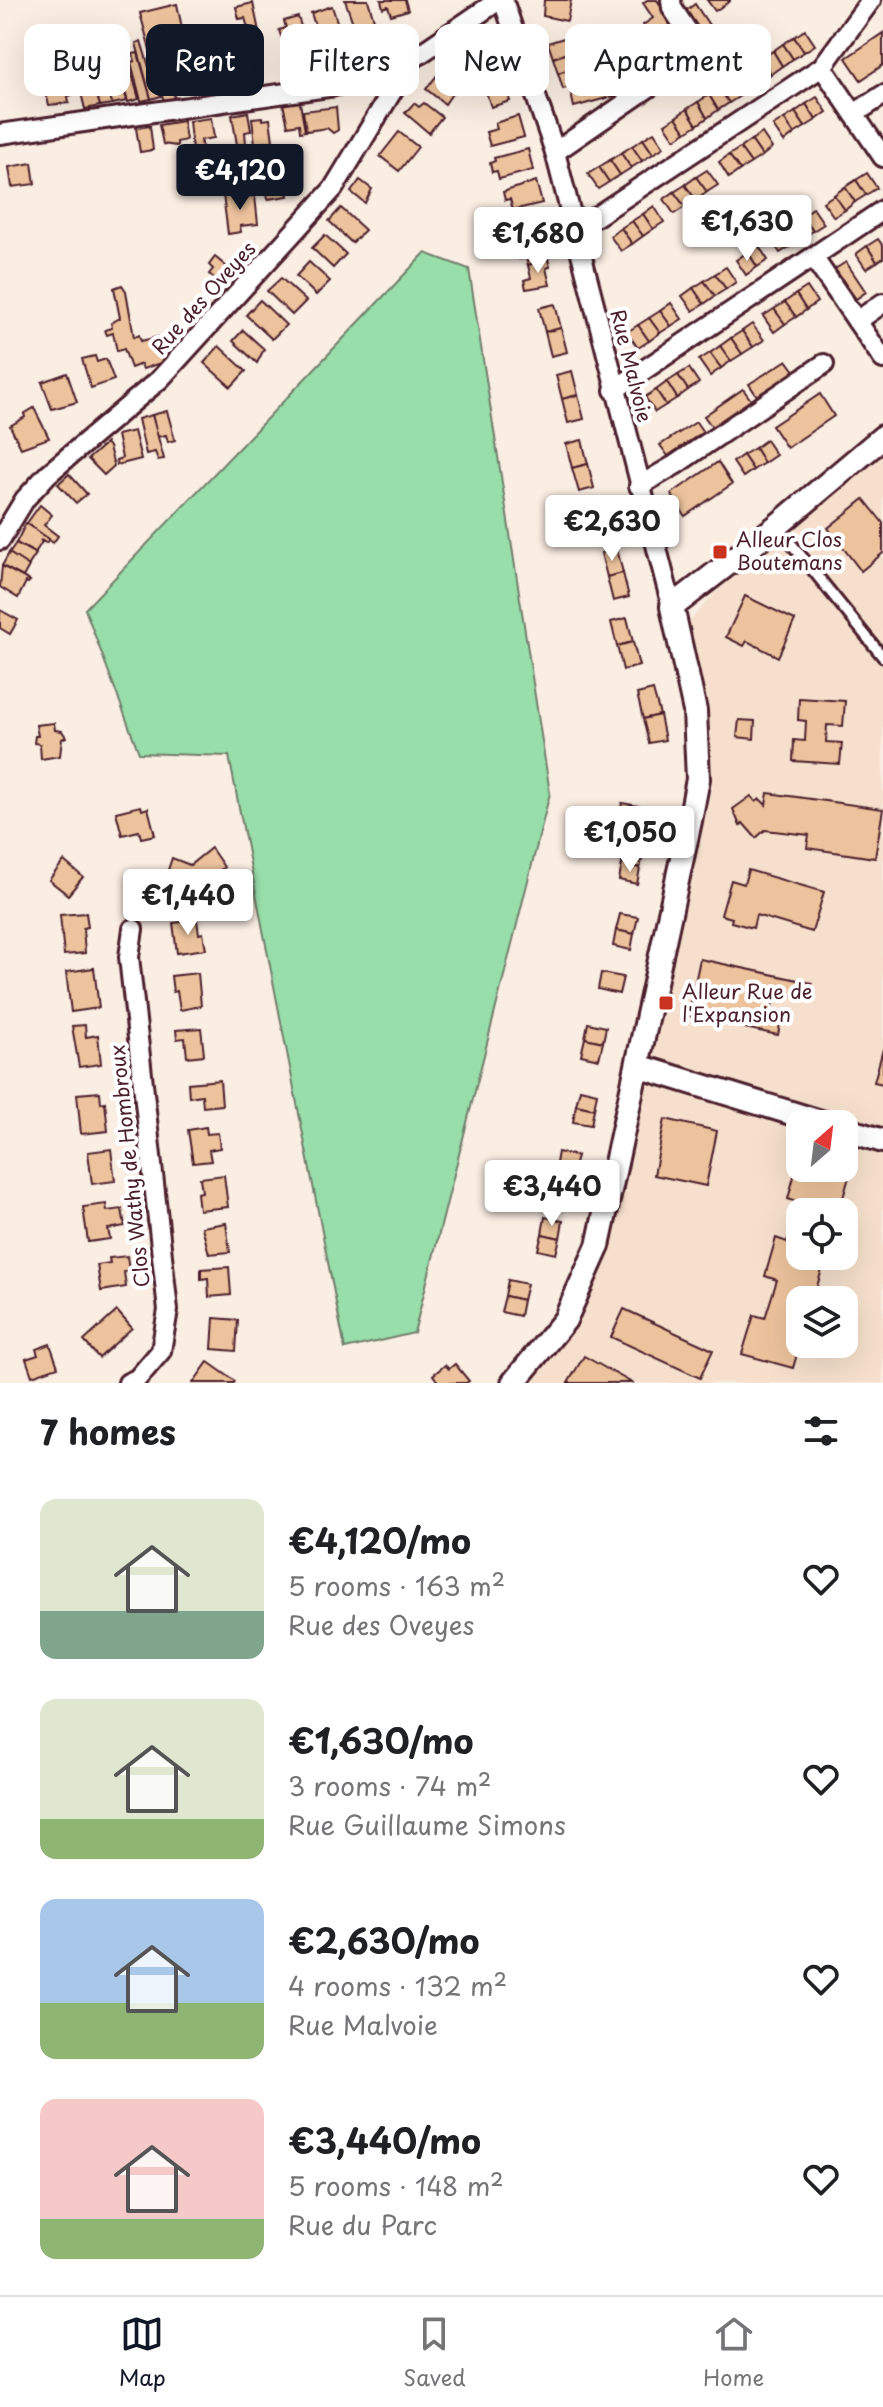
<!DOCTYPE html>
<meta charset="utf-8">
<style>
body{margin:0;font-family:"Playpen Sans",sans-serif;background:#f2f2f2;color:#202124;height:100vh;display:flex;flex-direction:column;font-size:30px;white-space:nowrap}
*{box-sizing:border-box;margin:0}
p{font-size:26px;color:#757577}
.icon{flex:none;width:44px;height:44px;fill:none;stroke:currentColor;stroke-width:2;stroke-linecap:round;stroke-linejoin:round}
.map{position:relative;height:1383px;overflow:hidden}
.sheet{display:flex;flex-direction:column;background:#fff;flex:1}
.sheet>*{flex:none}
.top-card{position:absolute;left:24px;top:24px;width:836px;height:72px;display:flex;gap:16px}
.needle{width:52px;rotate:28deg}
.tools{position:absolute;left:786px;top:1110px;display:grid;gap:16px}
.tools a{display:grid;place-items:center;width:72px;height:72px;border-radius:16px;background:#fff;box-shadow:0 8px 32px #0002;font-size:40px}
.price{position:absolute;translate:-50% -68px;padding:0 18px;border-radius:8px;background:#fff;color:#222;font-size:26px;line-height:52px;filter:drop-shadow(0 2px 4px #0008)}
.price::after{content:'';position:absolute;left:50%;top:48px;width:24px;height:18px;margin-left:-12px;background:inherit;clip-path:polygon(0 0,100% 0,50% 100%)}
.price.on{background:#111827;color:#fff}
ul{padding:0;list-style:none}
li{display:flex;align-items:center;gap:24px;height:200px;padding:0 40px}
li span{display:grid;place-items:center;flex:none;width:224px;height:160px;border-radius:16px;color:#555}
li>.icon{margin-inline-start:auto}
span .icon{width:96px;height:96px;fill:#fffc;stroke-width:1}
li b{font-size:34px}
h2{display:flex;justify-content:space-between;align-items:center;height:96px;padding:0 40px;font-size:34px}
.pill{padding:0 28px;border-radius:16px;background:#fff;box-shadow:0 8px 32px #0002;font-size:28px;line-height:72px}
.pill.on{background:#111827;color:#fff}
.menu{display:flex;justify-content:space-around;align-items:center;height:112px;border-top:2px solid #e0e0e0;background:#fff;font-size:22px;color:#757577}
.menu a{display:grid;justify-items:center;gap:4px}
.menu .on{color:#111827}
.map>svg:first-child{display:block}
</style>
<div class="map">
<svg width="883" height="1383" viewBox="0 0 883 1383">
<rect width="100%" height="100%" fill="#faede2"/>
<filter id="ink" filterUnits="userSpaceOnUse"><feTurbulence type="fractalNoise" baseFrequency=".0125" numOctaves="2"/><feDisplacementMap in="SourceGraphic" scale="16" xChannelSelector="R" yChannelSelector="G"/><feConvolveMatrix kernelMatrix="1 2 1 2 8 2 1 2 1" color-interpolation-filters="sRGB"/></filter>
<g filter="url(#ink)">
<path fill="#f6e0cd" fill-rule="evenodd" d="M883,456v927h-356l89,-175 97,-426 -26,-158 47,-52zM800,1124h44v44h-44zM800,1212h44v44h-44zM800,1300h44v44h-44z"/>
<path fill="#98deab" stroke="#717e6b" stroke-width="2" d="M425,253l44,16 81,524 -136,540 -69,16 -116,-593 -90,-3 -54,-144z"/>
<g fill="#edc39d" stroke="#4a1f2b" stroke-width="2">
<path d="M345,0h23l6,20 -20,6z"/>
<path d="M381,0h24l3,10 -17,5 -3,-9 -5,2z"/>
<path d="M544,0h27l-4,21 -24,-5z"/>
<path d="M647,0h10l32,48 -21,14 -25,-37 10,-7 -10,-15z"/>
<path d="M707,0h23v1l-15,10z"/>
<path d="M253,3l9,43 -23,5 -5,-20 14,-3 -3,-10 -6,1 -3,-12z"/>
<path d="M177,4l18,86 -6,1 -4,-20h-4l-1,-5 -11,2 6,32 -11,2 -24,-89z"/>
<path d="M695,4l28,42 -11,8 -28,-42z"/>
<path d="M332,6l8,25 -21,7 -8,-25z"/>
<path d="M298,17l8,25 -21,7 -6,-19 7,-2 -2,-7z"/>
<path d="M226,27l6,27 -36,9 -6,-27z"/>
<path d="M805,30l10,15 -11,7 -10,-15z"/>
<path d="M883,33v32l-22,15 -15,-22z"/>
<path d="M570,36l5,14 -22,8 -5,-15z"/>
<path d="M794,37l10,15 -11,7 -10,-15z"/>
<path d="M141,41l8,26 4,-1 8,30 -10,3 -15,-56z"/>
<path d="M783,44l10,15 -11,7 -9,-15z"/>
<path d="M112,45l15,56 -15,3 -13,-55z"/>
<path d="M578,50l5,15 -25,8 -5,-15z"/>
<path d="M773,51l9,15 -11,8 -9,-16z"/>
<path d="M138,53l13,46 -10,2 -10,-39 4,-1 -2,-7z"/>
<path d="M100,54l12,50 -12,2 -15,-49z"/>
<path d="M127,56l12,43 -11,3 -5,-18 5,-1 -6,-26z"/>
<path d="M762,58l9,16 -10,7 -10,-15z"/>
<path d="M65,60l7,35 -4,1 1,7 -20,2 -3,-11 12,-3 -5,-29z"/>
<path d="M447,63l17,13 -19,28 -19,-15z"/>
<path d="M583,65l5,16 -25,8 -5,-16z"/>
<path d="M751,66l10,15 -11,7 -10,-15z"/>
<path d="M502,70l8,31 -19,6 -10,-30z"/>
<path d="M92,79l8,27 -15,3 -7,-28z"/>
<path d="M730,81l10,15 -11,7 -10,-15z"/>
<path d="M617,82l4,12 -47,13 -3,-13z"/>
<path d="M719,88l10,15 -11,7 -9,-15z"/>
<path d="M709,95l9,15 -11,8 -9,-16z"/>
<path d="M299,97l6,34 -5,1 -1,-8 -11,2 -6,-27z"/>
<path d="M817,97l10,15 -11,8 -10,-16z"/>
<path d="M698,102l9,16 -10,7 -10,-16z"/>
<path d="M414,103l5,4 5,-4 18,14 -13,16 -24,-20z"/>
<path d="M806,104l10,16 -11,7 -10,-15z"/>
<path d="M336,107l2,23 -5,3 -6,-5 -21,3 -3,-20z"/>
<path d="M687,109l10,16 -11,7 -10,-15z"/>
<path d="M248,112l3,19 -6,1 1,12 -9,1 -5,-30z"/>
<path d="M795,112l10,15 -11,7 -10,-15z"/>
<path d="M518,116l6,21 -34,9 -4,-14 11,-3 -2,-6z"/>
<path d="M262,117l1,3 7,-1 3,22 -18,3 -3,-26z"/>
<path d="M676,117l10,15 -11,7 -10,-15z"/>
<path d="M211,118l3,20 -13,2 1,8 -10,2 -3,-29z"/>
<path d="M784,119l10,15 -10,8 -11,-16z"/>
<path d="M183,121l3,19 -9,2v4l-14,-2 -4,-19z"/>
<path d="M150,126l3,24 -13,2 -4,-24z"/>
<path d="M399,132l19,15 -19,24 -19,-15z"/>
<path d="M654,132l10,15 -11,7 -10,-15z"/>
<path d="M762,133l10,15 -10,8 -11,-16z"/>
<path d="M643,139l10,15 -11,7 -10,-15z"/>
<path d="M751,140l11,16 -11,7 -11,-15z"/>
<path d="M632,146l10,15 -11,7 -10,-15z"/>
<path d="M740,148l11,15 -11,7 -11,-15z"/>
<path d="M528,149l5,21 -34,9 -2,-8 -5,1 -2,-9 5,-2 -1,-3z"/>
<path d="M621,153l10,15 -11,7 -10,-15z"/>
<path d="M729,155l11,15 -11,8 -10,-16z"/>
<path d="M610,160l10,15 -11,7 -10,-15z"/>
<path d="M32,163l3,21 -23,3 -3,-20z"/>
<path d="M599,167l10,15 -11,7 -10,-15z"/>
<path d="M707,170l11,15 -11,7 -11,-15z"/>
<path d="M285,173l3,23 -20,3 -4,-23z"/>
<path d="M867,173l10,15 -11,7 -10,-15z"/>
<path d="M696,177l11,15 -11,8 -11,-15z"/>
<path d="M360,180l12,9 -7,14 -14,-11z"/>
<path d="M856,180l10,15 -11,7 -10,-15z"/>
<path d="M536,181l6,22 -29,7 -3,-11 -5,1 -2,-8z"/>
<path d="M685,185l11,15 -11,7 -11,-15z"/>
<path d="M845,187l10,15 -10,8 -11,-15z"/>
<path d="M243,192l1,5 11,-1 3,28 -18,2 1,6 -13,2 -5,-39z"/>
<path d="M674,192l11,15 -11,7 -10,-15z"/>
<path d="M834,195l11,15 -11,7 -11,-15z"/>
<path d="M654,206l10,16 -11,7 -10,-15z"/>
<path d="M341,208l24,22 -13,13 -23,-22z"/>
<path d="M813,208l11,16 -11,7 -11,-15z"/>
<path d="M643,214l10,15 -10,7 -11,-15z"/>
<path d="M802,216l11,15 -11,7 -10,-15z"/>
<path d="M632,221l11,15 -11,8 -11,-16z"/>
<path d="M792,223l10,15 -11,8 -10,-16z"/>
<path d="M621,228l11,16 -11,7 -11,-15z"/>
<path d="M781,230l10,16 -11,7 -10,-15z"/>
<path d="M325,235l21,19 -13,14 -21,-20z"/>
<path d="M538,237l4,16 4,-1 2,7 -20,6 -2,-7 -7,1 -3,-18z"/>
<path d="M878,239l5,7v12l-6,4 -10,-16z"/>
<path d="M758,245l10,15 -11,7 -9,-15z"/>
<path d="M867,246l10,16 -11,7 -10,-15z"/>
<path d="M748,252l9,15 -11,8 -10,-15z"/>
<path d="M215,257l19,16 -10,13 -15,-12 4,-5 -4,-4z"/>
<path d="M548,259l2,8 -4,1 4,17 -24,4 -2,-9 7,-2 -3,-13z"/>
<path d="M309,262l21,19 -14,14 -20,-19z"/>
<path d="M846,262l20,30 -10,7 -21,-30z"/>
<path d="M726,267l10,15 -10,7 -11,-15z"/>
<path d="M715,274l11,15 -11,7 -11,-15z"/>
<path d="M281,278l25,23 -14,14 -25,-24z"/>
<path d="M704,281l11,15 -11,8 -11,-16z"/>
<path d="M122,285l4,6 8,46 5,-2 2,6 17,-4 8,24 -23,8 -2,-5 -10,4 -7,-19 -7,2 -4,-18 -6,2 -2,-5 7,-2 -1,-5 9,-5 -6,-30z"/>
<path d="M807,287l10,15 -11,8 -10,-16z"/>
<path d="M693,288l11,16 -11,7 -11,-15z"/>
<path d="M796,294l10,16 -10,7 -11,-15z"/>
<path d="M260,300l26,25 -14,14 -26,-24z"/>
<path d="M785,302l11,15 -11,7 -11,-15z"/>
<path d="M671,303l11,16 -11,7 -11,-15z"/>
<path d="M555,304l6,24 -16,4 -6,-24z"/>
<path d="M774,309l11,15 -11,8 -11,-16z"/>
<path d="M660,311l11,15 -11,7 -11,-15z"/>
<path d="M649,318l11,15 -11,8 -11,-16z"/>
<path d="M752,324l12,16 -11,7 -11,-16z"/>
<path d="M638,325l11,16 -11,7 -11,-16z"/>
<path d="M561,328l6,24 -16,4 -6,-24z"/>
<path d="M243,330l21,19 -7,14 -24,-22z"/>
<path d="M742,331l11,16 -11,7 -11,-16z"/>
<path d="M731,338l11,16 -11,7 -11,-15z"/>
<path d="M219,346l27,25 -15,16 -27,-24z"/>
<path d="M720,346l11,15 -10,7 -11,-15z"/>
<path d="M710,353l11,15 -11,8 -11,-16z"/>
<path d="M95,356l2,6 9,-3 8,21 -23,8 -9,-29z"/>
<path d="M787,360l8,11 -38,25 -8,-12z"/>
<path d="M689,368l10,15 -11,7 -10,-15z"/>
<path d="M572,371l6,24 -16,4 -6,-24z"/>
<path d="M67,373l10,29 -25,7 -10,-27z"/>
<path d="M678,375l10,15 -11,8 -10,-16z"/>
<path d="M667,382l10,16 -11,7 -10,-15z"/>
<path d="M743,389l8,11 -39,27 -8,-11z"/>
<path d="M656,390l10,15 -11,7 -10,-15z"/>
<path d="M820,394l14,22 -47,32 -15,-22z"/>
<path d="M578,395l6,24 -16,4 -6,-24z"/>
<path d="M34,408l15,30 -28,10 -11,-22 15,-9 -1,-3z"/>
<path d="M167,411l8,29 -7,2 -2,-7 -9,2 -5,-22z"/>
<path d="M152,415l12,44 -6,1 -3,-8 -9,2 -8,-35z"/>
<path d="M696,422l7,10 -35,24 -8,-11z"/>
<path d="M134,431l7,28 -24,6 -1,-5 6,-2 -5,-23z"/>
<path d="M582,440l6,24 -16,4 -6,-24z"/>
<path d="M766,440l10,15 -12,8 -9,-15z"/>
<path d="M106,443l3,4 5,19 -10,9 -16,-16z"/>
<path d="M755,448l9,15 -11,7 -10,-15z"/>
<path d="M743,455l10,15 -10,7 -10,-15z"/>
<path d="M718,462l14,22 -47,32 -14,-22z"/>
<path d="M588,464l6,24 -15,4 -7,-24z"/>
<path d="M69,474l18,20 -11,9 -18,-19z"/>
<path d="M864,499l19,24v30l-22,18 -33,-43z"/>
<path d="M40,505l12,10 -8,10 14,11 -5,7 -26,-20z"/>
<path d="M26,523l23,16 -3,4 -6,-3 2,2 -7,11 -19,-10z"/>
<path d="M16,543l20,11 -8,12 -19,-13z"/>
<path d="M617,549l6,24 -16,4 -6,-24z"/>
<path d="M9,553l20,13 -6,11 -21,-11z"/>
<path d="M2,566l28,15 -2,2 -2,-1 -8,16 -18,-11z"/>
<path d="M623,573l6,24 -16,4 -6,-24z"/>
<path d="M745,596l50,24 -17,37 -31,-16 -3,5 -18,-9z"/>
<path d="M0,610l18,10 -8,14 -10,-6z"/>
<path d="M627,618l6,24 -16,4 -6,-24z"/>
<path d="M633,642l6,24 -16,4 -6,-24z"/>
<path d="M653,690l7,25 -17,4 -6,-25z"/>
<path d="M799,698l46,3 -2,25 -16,-1 -1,17 16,1 -2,21 -47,-3 1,-21 11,1 1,-20 -8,-1z"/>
<path d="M660,715l5,25 -16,3 -6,-24z"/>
<path d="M739,720l16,1 -1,18 -17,-2z"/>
<path d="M54,723l1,7 7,1 4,6 -4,2 -2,17 -19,3 -1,-15 -6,-1 1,-7h3l-2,-11z"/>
<path d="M768,793l115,16 -8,49 -68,-10 2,-13 -44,-5 -9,8 -13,-15 -3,3 -7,-17 18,-13 5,6 4,-3 6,6z"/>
<path d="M622,803l32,6 -4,19 -32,-8z"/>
<path d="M141,806l1,4 6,-2 7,27 -14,3 -2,-7 -17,4 -6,-23z"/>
<path d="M625,847l19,4 -4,17 -18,-4z"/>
<path d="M211,848l13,19 -20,17 2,17 -16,1v-14l-4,3 -8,-10 4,-4 -15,-4 5,-15 18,7z"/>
<path d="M64,861l19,16 -15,18 -19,-15z"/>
<path d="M622,864l18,4 -3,16 -18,-4z"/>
<path d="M748,870l76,22 -12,40 -56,-17 -3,13 -22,-6 1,-4 -11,-3 10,-35 13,4z"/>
<path d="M86,913l2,14 -5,1 2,25 -21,2 -4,-40z"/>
<path d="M620,914l18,3 -4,17 -18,-4z"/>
<path d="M197,920l2,14 4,-1 3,16 -29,4 -4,-30z"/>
<path d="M616,930l18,4 -3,16 -18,-4z"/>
<path d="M700,959l112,24 -3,16 -34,-8 -4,21 11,2 -4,21 -90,-19z"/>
<path d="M94,968l5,40 -28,4 -5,-40z"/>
<path d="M198,973l3,33 -21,4 -3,-19 -4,1 -2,-16z"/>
<path d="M601,973l22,4 -4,17 -21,-5z"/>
<path d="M588,1023l18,4 -3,15 -18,-4z"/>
<path d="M85,1025l1,12 12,-2 3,29 -22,3 -7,-41z"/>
<path d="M201,1028l3,27 -17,2 -2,-19 -8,1 -1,-9z"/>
<path d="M585,1038l18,4 -4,17 -18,-4z"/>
<path d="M883,1049v35l-9,-2z"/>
<path d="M220,1080l2,25 -19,2 -1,-12 -13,2 -1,-14z"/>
<path d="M580,1089l17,4 -3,16 -18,-4z"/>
<path d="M100,1092l1,11 4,-1 3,29 -27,3 -4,-40z"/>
<path d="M576,1105l18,4 -3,16 -18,-3z"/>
<path d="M665,1119l52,12 -11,55 -52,-11z"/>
<path d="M206,1127l1,7 11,-1 2,15 -11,2 2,11 -18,2 -5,-33z"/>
<path d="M111,1149l4,32 -23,3 -4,-32z"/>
<path d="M558,1152l19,4 -4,16 -18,-3z"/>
<path d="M798,1161l2,7h20l29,9 -10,35h-39v44h26l-13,44h-13v44l-7,24 -51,-14 12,-39 11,3 12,-38 -12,-4 11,-38 11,4 13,-39 -12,-4z"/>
<path d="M555,1169l18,3 -3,17 -19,-4z"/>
<path d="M224,1175l4,32 -29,3 -2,-17 5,-1 -2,-14z"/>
<path d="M106,1204l1,7 15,-2 3,17 -17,3 2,10 -22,3 -5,-35z"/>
<path d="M545,1217l18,4 -3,17 -18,-4z"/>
<path d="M226,1223l4,29 -21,2 -7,-27z"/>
<path d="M542,1234l18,4 -4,16 -18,-4z"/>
<path d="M127,1256l2,15 -5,1 2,15 -25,4 -4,-26 13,-2 -1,-5z"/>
<path d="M229,1267l2,28 -22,2 -1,-19 -7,1v-10z"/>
<path d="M508,1280l19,4 -4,16 -18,-4z"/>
<path d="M505,1296l18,4 -3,16 -19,-4z"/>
<path d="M624,1309l89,41 -13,28 -89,-41z"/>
<path d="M117,1311l15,17 -33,30 -15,-17z"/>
<path d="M214,1318l24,2 -2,31 -24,-2z"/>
<path d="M50,1344l8,23 -26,9 -6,-17 12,-4 -2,-6z"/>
<path d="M584,1356l48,27h-64z"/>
<path d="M208,1362l27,19 -1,2h-41z"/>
<path d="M455,1364l14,17 -3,2h-27l-6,-8 12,-10 4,4z"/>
</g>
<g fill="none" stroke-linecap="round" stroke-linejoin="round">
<defs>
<path id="service" d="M777,526l106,131"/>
<g id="minor">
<path d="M503,0l52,152 117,455"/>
<path d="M822,67l61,90"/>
<path d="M854,114l29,-19"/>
<path d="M0,134l335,-48 76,-26 88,-60"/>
<path d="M555,152l142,-98 1,-7 -26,-39 -1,-8"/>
<path d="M574,231l248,-164 49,-67"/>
<path d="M813,257l70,102"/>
<path d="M857,321l26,-18"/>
<path d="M614,390l269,-180"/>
<path d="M639,486l36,-21 149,-101"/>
<path d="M0,540l25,-41 23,-25 112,-95 173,-190 78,-129"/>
<path d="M128,1383l9,-4 24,-28 7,-41 -39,-353 4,-28"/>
</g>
<g id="tertiary">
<path d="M638,1066l189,58"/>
<path d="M844,1129l39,12"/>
<path d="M513,1383l52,-63 33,-74 92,-425 8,-42 -3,-68 -23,-104 105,-81 106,-89"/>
</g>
</defs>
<use href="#service" stroke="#4a1f2b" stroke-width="15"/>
<use href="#minor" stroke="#4a1f2b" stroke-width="24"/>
<use href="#tertiary" stroke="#4a1f2b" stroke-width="28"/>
<use href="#service" stroke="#fff" stroke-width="9"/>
<use href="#minor" stroke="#fff" stroke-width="18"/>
<use href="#tertiary" stroke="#fff" stroke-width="22"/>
</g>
</g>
<g fill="#c8321e" stroke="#fff" stroke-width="3">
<rect x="712" y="544" width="16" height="16" rx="4"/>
<rect x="658" y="995" width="16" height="16" rx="4"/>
</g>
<g text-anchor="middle" stroke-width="8" stroke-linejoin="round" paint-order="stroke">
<g font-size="20" fill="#4a1f2b" stroke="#fff">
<text transform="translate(204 298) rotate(-48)" y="7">Rue des Oveyes</text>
<text transform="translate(631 366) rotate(76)" y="7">Rue Malvoie</text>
<text transform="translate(130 1166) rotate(-96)" y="7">Clos Wathy de Hombroux</text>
</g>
<g font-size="20" fill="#4a1f2b" stroke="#fff" text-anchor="start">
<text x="736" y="547">Alleur Clos<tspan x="736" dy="23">Boutemans</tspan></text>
<text x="682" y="999">Alleur Rue de<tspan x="682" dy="23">l'Expansion</tspan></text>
</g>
</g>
</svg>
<div class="tools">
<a><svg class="needle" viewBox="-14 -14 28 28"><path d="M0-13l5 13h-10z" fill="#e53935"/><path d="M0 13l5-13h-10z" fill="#757577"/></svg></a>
<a><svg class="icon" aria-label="locate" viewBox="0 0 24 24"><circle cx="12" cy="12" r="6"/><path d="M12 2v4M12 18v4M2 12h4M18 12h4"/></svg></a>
<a><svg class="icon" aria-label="layers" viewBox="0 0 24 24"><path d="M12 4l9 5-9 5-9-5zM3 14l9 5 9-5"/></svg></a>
</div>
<b class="price on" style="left:240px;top:212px">€4,120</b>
<b class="price" style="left:747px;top:263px">€1,630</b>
<b class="price" style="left:538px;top:275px">€1,680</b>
<b class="price" style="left:612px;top:563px">€2,630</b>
<b class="price" style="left:630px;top:874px">€1,050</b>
<b class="price" style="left:188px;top:937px">€1,440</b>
<b class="price" style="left:552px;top:1228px">€3,440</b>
<div class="top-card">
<a class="pill">Buy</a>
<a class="pill on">Rent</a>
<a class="pill">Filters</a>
<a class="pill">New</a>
<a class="pill">Apartment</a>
</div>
</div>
<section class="sheet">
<h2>7 homes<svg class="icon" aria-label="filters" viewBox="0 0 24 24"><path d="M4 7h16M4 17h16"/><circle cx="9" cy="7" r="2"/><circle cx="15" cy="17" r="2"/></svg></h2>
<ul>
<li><span style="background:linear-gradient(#dfe7d0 70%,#7fa58c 0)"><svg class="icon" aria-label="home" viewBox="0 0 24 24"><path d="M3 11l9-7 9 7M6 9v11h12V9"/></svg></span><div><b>€4,120/mo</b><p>5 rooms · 163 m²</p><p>Rue des Oveyes</p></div><svg class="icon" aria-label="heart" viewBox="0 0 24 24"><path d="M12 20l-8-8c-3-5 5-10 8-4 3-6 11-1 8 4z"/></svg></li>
<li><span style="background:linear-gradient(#dfe7d0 75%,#8fb573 0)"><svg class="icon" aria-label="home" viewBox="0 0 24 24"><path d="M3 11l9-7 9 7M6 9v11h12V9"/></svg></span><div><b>€1,630/mo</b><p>3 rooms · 74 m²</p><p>Rue Guillaume Simons</p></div><svg class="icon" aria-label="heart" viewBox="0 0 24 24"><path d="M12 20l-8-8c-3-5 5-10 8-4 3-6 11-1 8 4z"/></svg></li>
<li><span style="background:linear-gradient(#a9c7e8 65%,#8fb573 0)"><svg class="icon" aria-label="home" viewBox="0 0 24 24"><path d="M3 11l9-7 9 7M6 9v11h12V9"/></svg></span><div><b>€2,630/mo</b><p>4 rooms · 132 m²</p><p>Rue Malvoie</p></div><svg class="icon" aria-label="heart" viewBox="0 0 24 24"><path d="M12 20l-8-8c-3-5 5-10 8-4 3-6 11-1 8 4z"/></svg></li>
<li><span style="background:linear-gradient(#f6c9c9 75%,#8fb573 0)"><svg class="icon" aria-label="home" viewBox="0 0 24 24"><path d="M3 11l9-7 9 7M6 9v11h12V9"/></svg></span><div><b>€3,440/mo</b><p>5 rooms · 148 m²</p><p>Rue du Parc</p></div><svg class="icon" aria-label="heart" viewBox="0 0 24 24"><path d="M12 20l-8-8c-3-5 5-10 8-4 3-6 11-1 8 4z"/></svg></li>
</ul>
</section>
<nav class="menu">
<a class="on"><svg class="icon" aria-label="map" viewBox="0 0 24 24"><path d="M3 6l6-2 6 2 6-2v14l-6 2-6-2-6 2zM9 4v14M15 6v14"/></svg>Map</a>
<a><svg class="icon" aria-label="saved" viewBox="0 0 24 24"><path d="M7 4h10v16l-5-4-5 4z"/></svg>Saved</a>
<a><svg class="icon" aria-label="home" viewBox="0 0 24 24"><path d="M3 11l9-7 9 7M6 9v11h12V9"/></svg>Home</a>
</nav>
